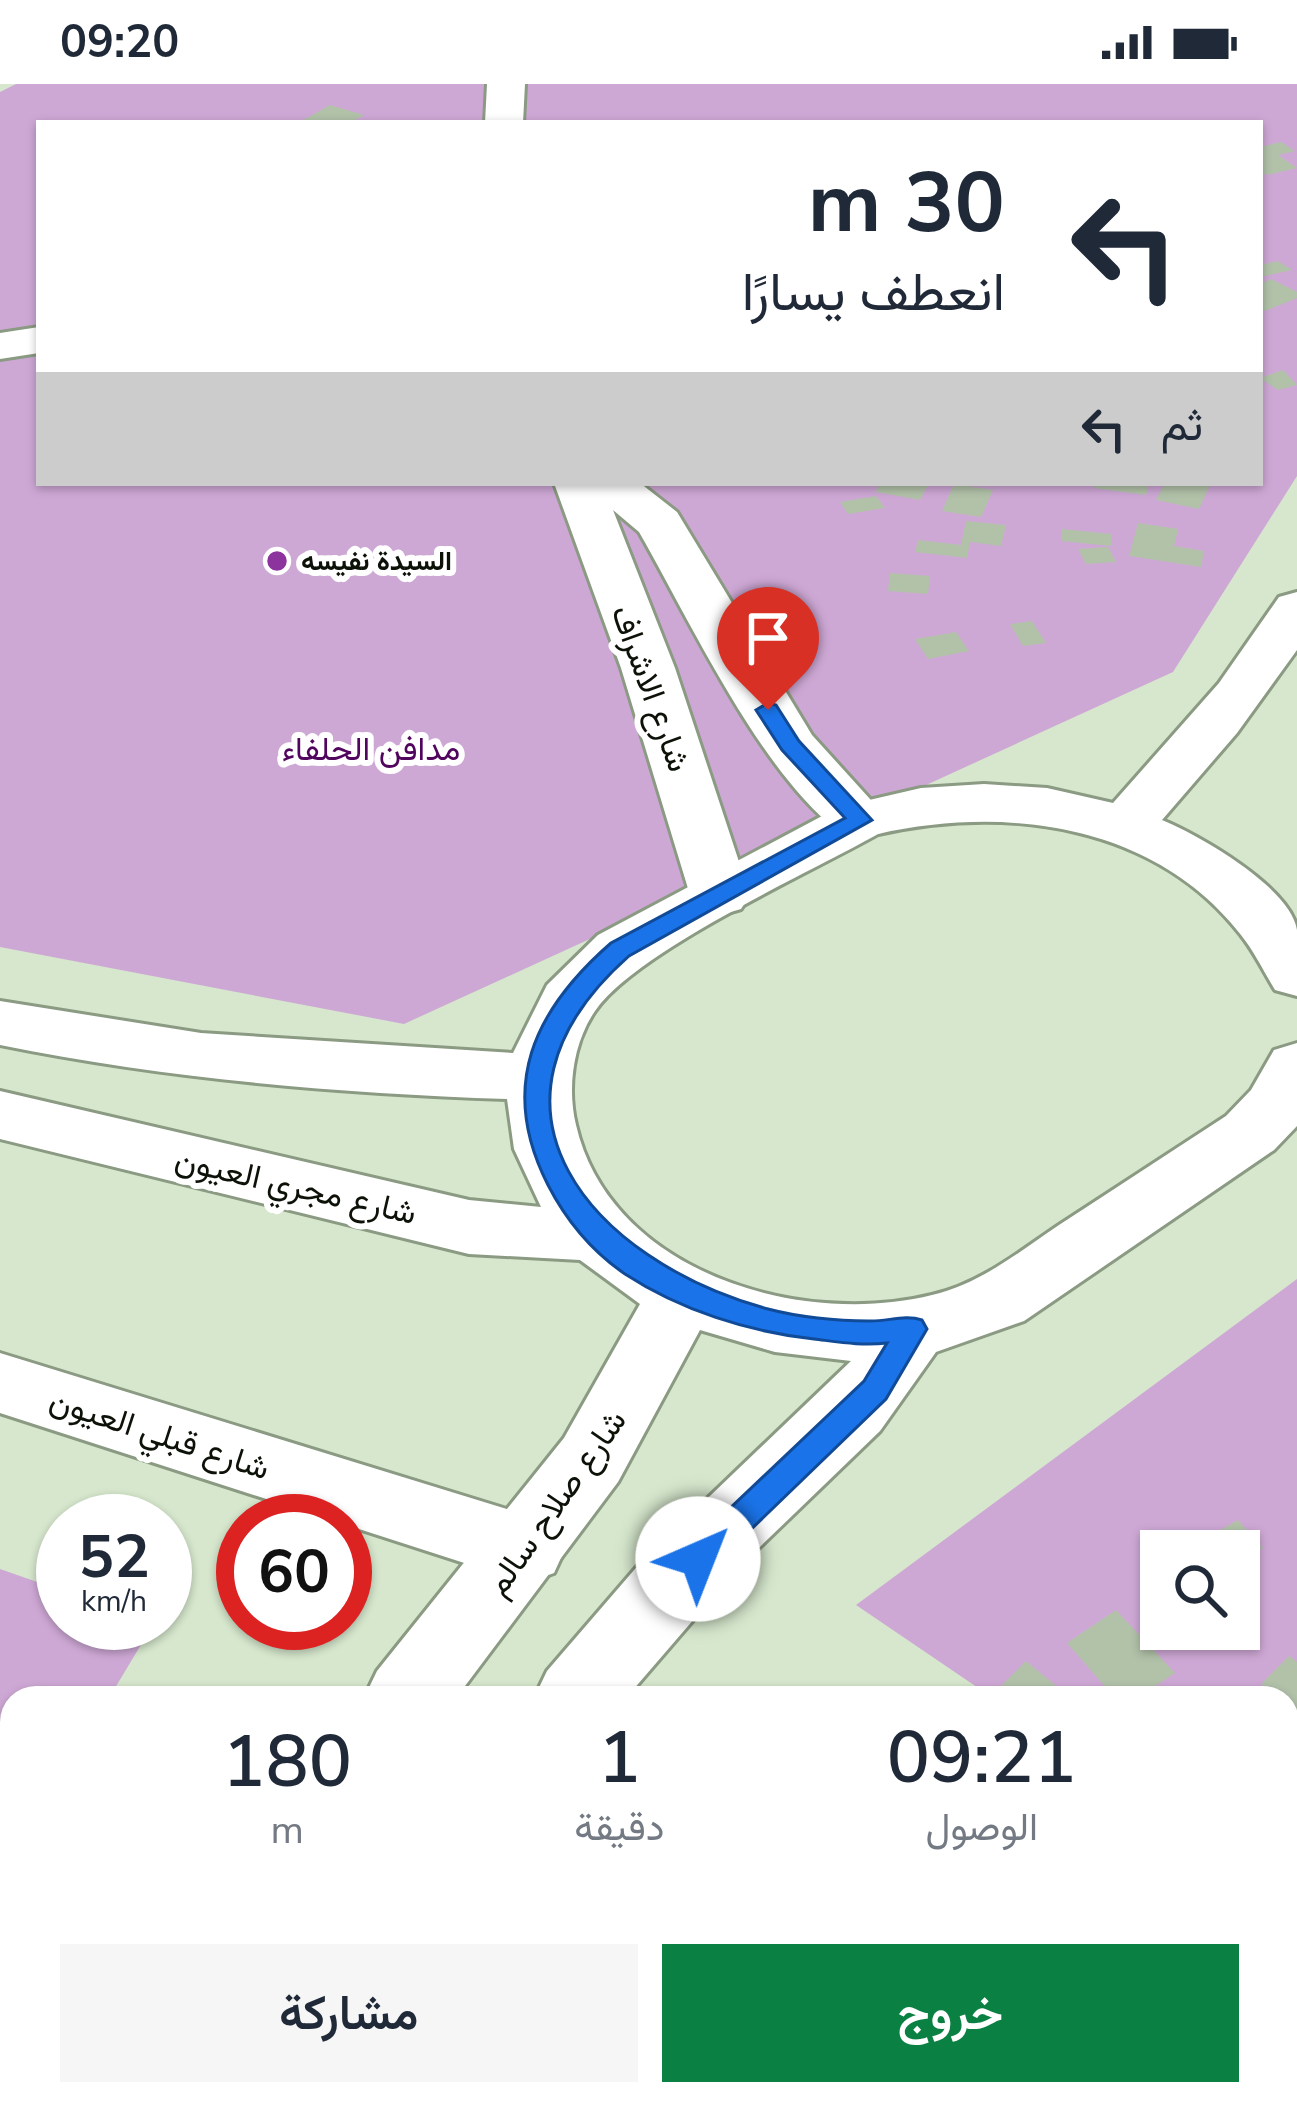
<!DOCTYPE html>
<html lang="ar">
<meta charset="utf-8">
<style>
:root{--surface:#fff;--page:#f6f6f7;--text:#1f2937;--muted:#747a83;--accent:#0b8043}
body{margin:0;font-family:"Nunito Sans",Vazirmatn,sans-serif;background:var(--page);color:var(--text);direction:rtl;height:100vh;display:flex;flex-direction:column;font-size:45px;white-space:nowrap}
*{box-sizing:border-box;margin:0}
p{font-size:39px;color:var(--muted)}
.icon{flex:none;width:66px;height:66px;fill:none;stroke:currentColor;stroke-width:2;stroke-linecap:round;stroke-linejoin:round}
.map{position:relative;flex:1;overflow:hidden;direction:ltr}
.sheet{position:absolute;left:0px;top:1602px;width:1299px;height:420px;display:flex;flex-direction:column;background:var(--surface);border-radius:36px 36px 0 0;box-shadow:0 3px 9px #0004;direction:rtl}
.sheet>*{flex:none}
.banner{position:absolute;left:36px;top:36px;width:1227px;height:366px;border-radius:0px;box-shadow:0 3px 9px #0004;direction:rtl;background:#fff;color:var(--text);overflow:hidden}
.tools{position:absolute;left:1140px;top:1446px;display:grid;gap:24px}
.tools a{display:grid;place-items:center;width:120px;height:120px;border-radius:0px;background:var(--surface);box-shadow:0 3px 9px #0004;font-size:60px}
.speed{position:absolute;left:36px;top:1410px;display:flex;gap:24px;font-size:60px;font-weight:700;text-align:center}
.speed>*{display:grid;place-content:center;width:156px;height:156px;border-radius:50%;background:var(--surface);box-shadow:0 3px 9px #0004;line-height:1}
.speed small{font-size:30px;font-weight:400}
.speed .limit{border:18px solid #d22;background:#fff;color:#111}
.pin{position:absolute;display:grid;place-items:center;width:102px;height:102px;color:#fff;margin:-123px -51px;border-radius:50% 50% 50% 0;rotate:-45deg;box-shadow:0 0 12px #0007}
.pin .icon{rotate:45deg}
.me{position:absolute;width:132px;margin:-66px;rotate:44deg;stroke-linejoin:round;filter:drop-shadow(0 0 9px #0008)}
.turn{display:flex;align-items:center;gap:42px;height:252px;padding:0 60px;font-size:54px}
.turn .icon{width:156px;height:156px;stroke-width:2.5}
.turn b{display:block;font-size:84px;line-height:102px}
.then{display:flex;align-items:center;height:114px;padding:0 60px;background:#0003;gap:24px;font-size:45px}
.eta{display:flex;justify-content:space-evenly;align-items:center;height:204px;text-align:center}
.eta b{font-size:72px;font-weight:600;line-height:84px}
.primary-button{display:flex;gap:24px;margin-top:auto;padding:24px 60px}
.primary-button a{flex:1;height:138px;border-radius:0px;background:var(--accent);color:#fff;font-size:48px;font-weight:600;line-height:138px;text-align:center}
.primary-button a+a{background:var(--page);color:var(--text)}
.status{display:flex;justify-content:space-between;align-items:center;height:84px;padding:0 60px;background:var(--surface);direction:ltr}
.status svg{height:33px;fill:currentColor}
.map>svg:first-child{display:block}
.green{fill:#cea8d5;fill-rule:evenodd}
.building{fill:#b2c2a9}
.lines{fill:none;stroke-linecap:round;stroke-linejoin:round}
.minor-casing{stroke:#8b9a82;stroke-width:6}
.major-casing{stroke:#8b9a82;stroke-width:6}
.minor{fill:#fff;fill-rule:evenodd}
.major{fill:#fff;fill-rule:evenodd}
.route{fill:#1a73e8;stroke:#114b97;stroke-width:3}
.poi-dot{fill:#8c339e;stroke:#fff;stroke-width:4.5}
.labels{text-anchor:middle;stroke-width:12;stroke-linejoin:round;paint-order:stroke}
.far-poi-label{font-size:27px;font-weight:bold;fill:#0d1209;stroke:#fff;text-anchor:start}
.street-label{font-size:33px;fill:#0d1209;stroke:#fff}
.park-label{font-size:33px;fill:#51065e;stroke:#fff}
</style>
<div class="status"><b>09:20</b><svg viewBox="0 0 49 12"><path d="M0 12V9h3v3zM5 12V6h3v6zM10 12V3h3v9zM15 12V0h3v12zM26 1h20v11H26zM47 4h2v5h-2z"/></svg></div>
<div class="map">
<svg width="1297" height="2022" viewBox="0 0 1297 2022">
<rect width="100%" height="100%" fill="#d6e7cd"/>
<!-- green -->
<path class="green" d="M16 0H1297V392L1173 588 404 940 0 863V8ZM39 39H1260V399H39Z
M1297 1195V1820L1287 1813V1614H993L856 1521ZM1161 1467H1239V1545H1161Z
M0 1485 63 1507V1539H154L109 1614H12V1779L0 1800Z"/>
<!-- building -->
<path class="building" d="M330 21 364 31 350 39H298Z
M1281 58 1295 67 1278 71 1297 84 1267 91 1260 87V63Z
M1278 177 1292 186 1260 193V181Z
M1271 195 1297 208V214L1265 227 1260 224V200Z
M1283 286 1297 301 1278 306 1260 294Z
M880 399H929L920 416 876 408Z
M1096 399H1149L1146 411 1094 404Z
M1165 399H1201L1210 401 1199 425 1156 416Z
M954 400 993 406 981 433 942 427Z
M876 412 885 424 848 430 840 418Z
M966 437 1006 441 1001 462 970 458 967 474 915 468 918 456 961 461Z
M1138 439 1178 445 1174 462 1204 467 1201 483 1129 472Z
M1062 445 1111 450V462L1061 457Z
M1108 463 1116 478 1086 480 1078 465Z
M890 489 930 492 928 510 888 507Z
M1032 537 1046 559 1023 562 1010 540Z
M956 548 969 567 928 575 915 555Z
M1238 1436 1263 1464 1239 1477V1467H1196L1192 1462Z
M1116 1526 1175 1589 1137 1614H1115L1067 1559Z
M1289 1572 1297 1578V1628L1287 1621V1614H1279L1261 1600Z
M1026 1577 1071 1614H989Z
M1297 1674V1726L1287 1720V1694Z
M1287 1796 1297 1800V1955L1287 1959Z
M1116 2010H1183L1143 2022Z"/>
<g class="lines">
<defs>
<path id="minor" d="M487 0H525L523 39H485Z
M39 243V269L0 275V249Z
M554 399H640L677 428 812 651 889 736 881 749C865 753 850 757 837 746 759 686 689 535 639 448L613 426 675 584 750 811 741 825 720 831 699 825 690 811 621 584Z
M0 1269 526 1431 554 1441 565 1465 554 1489 526 1499 0 1329Z"/>
<path id="major" d="M1297 508V566L1237 649 1162 736C1199 751 1291 804 1297 846 1297 867 1297 891 1297 912L1275 906C1264 888 1254 867 1241 851 1155 740 1007 721 878 750 809 789 636 867 595 927 573 959 567 1004 576 1041 610 1188 800 1244 932 1211 980 1200 1019 1168 1059 1141 1115 1105 1170 1068 1226 1032L1251 1006 1274 966 1297 959V1042L1274 1066 1024 1237 936 1268 880 1347 738 1484 626 1614H534L547 1587 641 1478 851 1277 775 1268 700 1246 618 1398 456 1614H364L377 1587 564 1354 640 1220 580 1176 469 1170 0 1055V1007L469 1116 541 1123 514 1065 507 1015C336 1009 168 995 0 961V917L201 949 513 969 547 901 598 851 839 723 921 704 984 700 1047 704 1113 719 1219 599 1279 513Z
M74 2010H171L166 2022H69Z
M267 2010H364L359 2022H262Z"/>
</defs>
<!-- minor casing -->
<use href="#minor" class="minor-casing"/>
<!-- major casing -->
<use href="#major" class="major-casing"/>
<!-- minor -->
<use href="#minor" class="minor"/>
<!-- major -->
<use href="#major" class="major"/>
</g>
<!-- route -->
<path class="route" d="M768 619 776 621 799 657 872 736 629 872C458 1023 592 1177 768 1225 798 1233 837 1237 868 1237 887 1238 904 1230 922 1236L927 1245 886 1315 710 1485 698 1489 687 1485 682 1475 687 1465 864 1297 887 1259C862 1262 839 1258 814 1255 749 1248 680 1226 625 1190 593 1168 566 1136 548 1101 498 1003 533 927 611 859L845 734 782 666 756 626Z"/>
<!-- markers -->
<circle class="poi-dot" cx="277" cy="477" r="12"/>
<g class="labels">
<!-- far-poi labels -->
<g class="far-poi-label">
<text x="301" y="486">السيدة نفيسه</text>
</g>
<!-- street labels -->
<g class="street-label">
<text transform="translate(652 604) rotate(70)" y="12">شارع الاشراف</text>
<text transform="translate(296 1101) rotate(13)" y="12">شارع مجري العيون</text>
<text transform="translate(160 1349) rotate(18)" y="12">شارع قبلي العيون</text>
<text transform="translate(555 1418) rotate(-55)" y="12">شارع صلاح سالم</text>
</g>
<!-- park labels -->
<g class="park-label">
<text x="371" y="676">مدافن الحلفاء</text>
</g>
</g>
</svg>
<div class="tools">
<a><svg class="icon" aria-label="search" viewBox="0 0 24 24"><circle cx="10" cy="10" r="6"/><path d="M15 15l6 6"/></svg></a>
</div>
<div class="speed"><div>52<small>km/h</small></div><div class="limit">60</div></div>
<div class="pin" style="left:768px;top:626px;background:#d93025"><svg class="icon" aria-label="arrive" viewBox="0 0 24 24"><path d="M6 21V4h12l-3 4 3 4H6"/></svg></div>
<svg class="me" style="left:698px;top:1475px" viewBox="-20 -20 40 40"><circle r="19" fill="#fff"/><path d="M0-13L10 11 0 6-10 11z" fill="#1a73e8"/></svg>
<div class="banner">
<div class="turn"><svg class="icon" aria-label="left" viewBox="0 0 24 24"><path d="M17 20v-9H6M10 6l-5 5 5 5"/></svg><div><b>30 m</b>انعطف يسارًا</div></div>
<div class="then">ثم<svg class="icon" aria-label="left" viewBox="0 0 24 24"><path d="M17 20v-9H6M10 6l-5 5 5 5"/></svg></div>
</div>
<section class="sheet">
<div class="eta">
<div><b>09:21</b><p>الوصول</p></div>
<div><b>1</b><p>دقيقة</p></div>
<div><b>180</b><p>m</p></div>
</div>
<div class="primary-button"><a>خروج</a><a>مشاركة</a></div>
</section>
</div>
